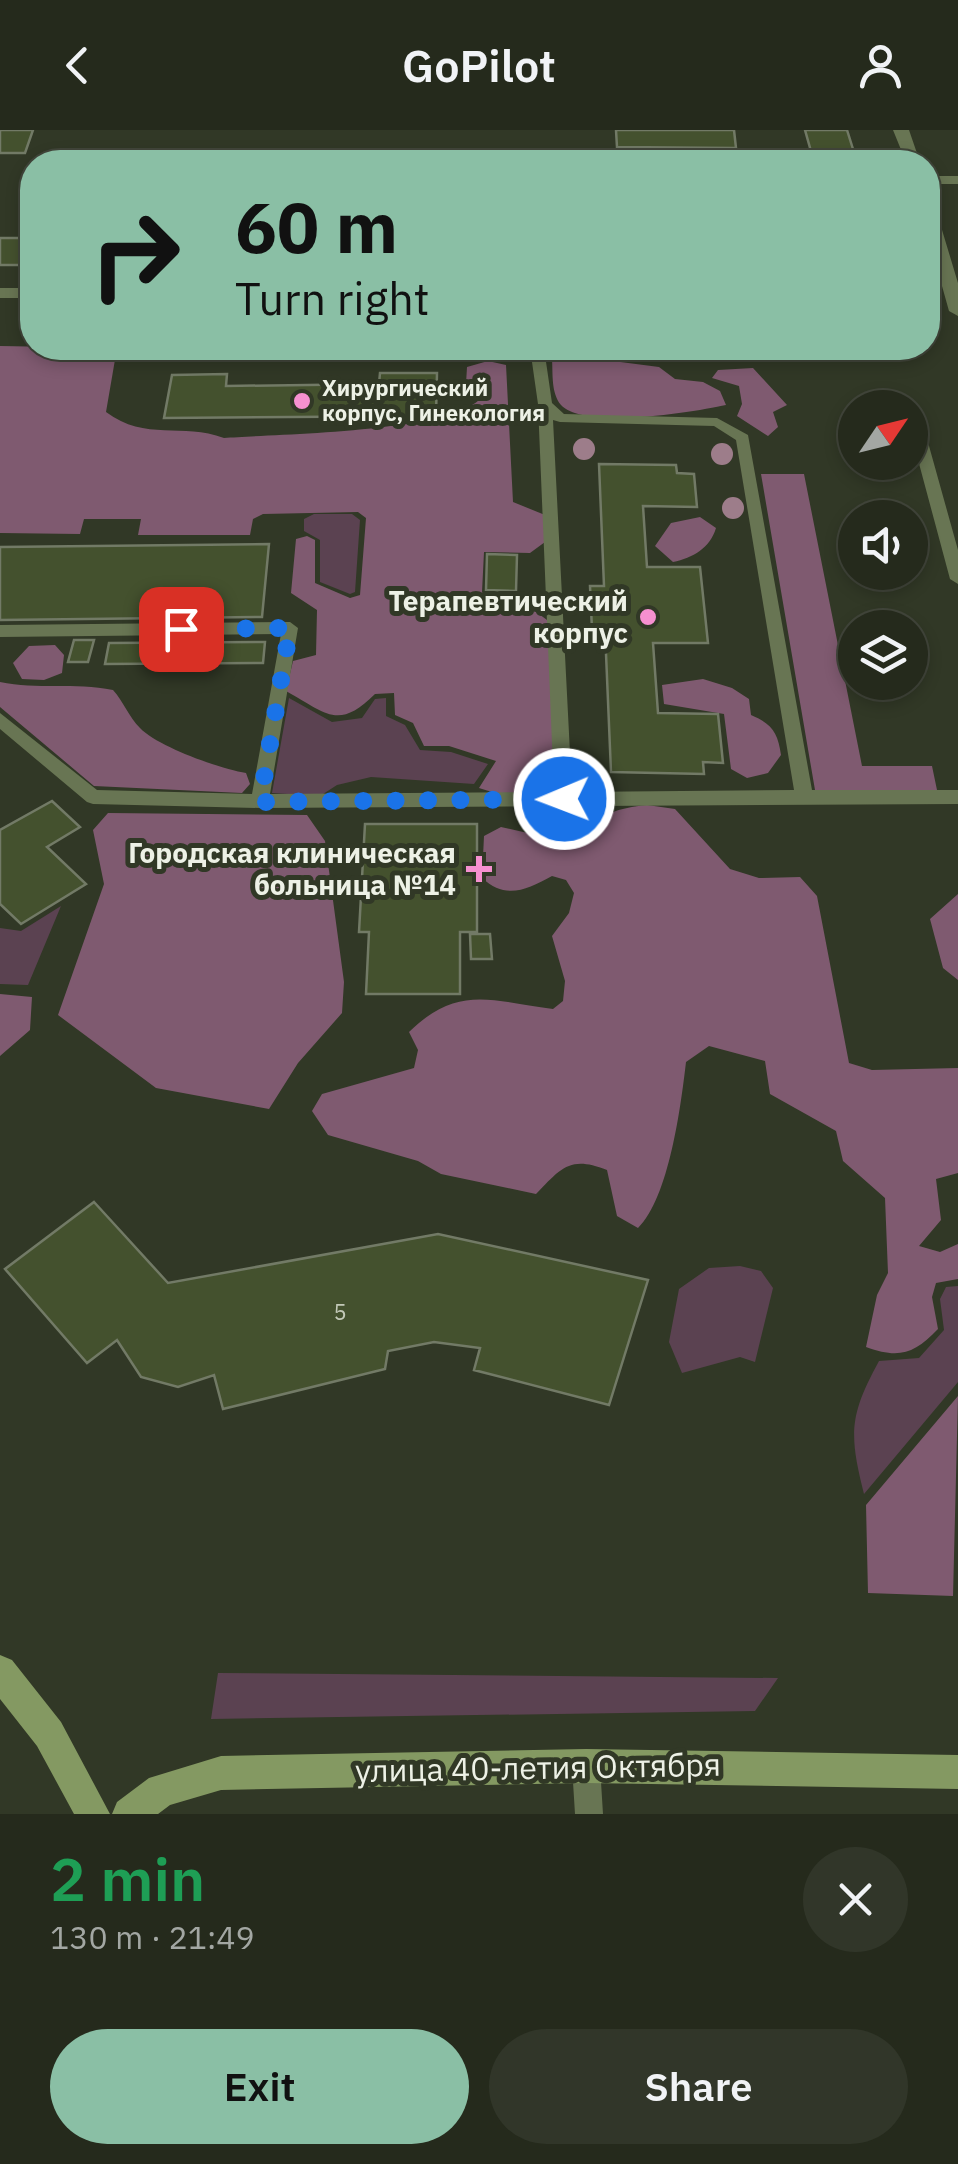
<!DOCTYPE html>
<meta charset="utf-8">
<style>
:root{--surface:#252a1c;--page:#313629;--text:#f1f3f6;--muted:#a3a7a3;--line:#42463b;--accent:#8abfa5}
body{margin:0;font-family:"IBM Plex Sans",sans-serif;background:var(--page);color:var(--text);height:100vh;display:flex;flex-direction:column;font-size:38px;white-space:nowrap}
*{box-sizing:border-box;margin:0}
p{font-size:32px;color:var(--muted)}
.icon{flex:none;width:55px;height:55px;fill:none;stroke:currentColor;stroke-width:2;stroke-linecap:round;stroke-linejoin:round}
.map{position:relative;height:1684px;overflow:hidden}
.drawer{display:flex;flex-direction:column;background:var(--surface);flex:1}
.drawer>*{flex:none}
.hud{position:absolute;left:20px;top:20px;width:920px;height:210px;border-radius:40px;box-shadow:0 5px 15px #0003,0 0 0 2px var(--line);background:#8abfa5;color:#111;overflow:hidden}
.needle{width:65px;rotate:55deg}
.buttons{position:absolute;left:838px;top:260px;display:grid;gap:20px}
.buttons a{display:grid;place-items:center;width:90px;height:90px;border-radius:50%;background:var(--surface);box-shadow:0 5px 15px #0003,0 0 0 2px var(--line);font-size:50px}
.pin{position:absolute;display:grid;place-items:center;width:85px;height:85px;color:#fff;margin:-42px;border-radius:20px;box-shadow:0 5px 15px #0006}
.me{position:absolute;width:110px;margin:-55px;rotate:269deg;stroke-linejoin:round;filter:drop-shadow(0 0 8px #0008)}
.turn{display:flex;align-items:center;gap:35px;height:210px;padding:0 50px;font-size:45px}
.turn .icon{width:130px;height:130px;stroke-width:2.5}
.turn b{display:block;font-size:70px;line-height:85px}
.round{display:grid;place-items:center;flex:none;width:105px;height:105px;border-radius:52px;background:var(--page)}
.summary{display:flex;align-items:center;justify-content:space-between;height:170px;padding:0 50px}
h1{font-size:60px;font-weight:600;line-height:75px;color:#1e9e55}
.primary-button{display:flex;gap:20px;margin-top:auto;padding:20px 50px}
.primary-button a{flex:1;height:115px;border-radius:60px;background:var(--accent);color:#111;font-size:40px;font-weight:600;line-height:115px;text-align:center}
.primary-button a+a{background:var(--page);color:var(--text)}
header{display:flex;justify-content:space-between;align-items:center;height:130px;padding:0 50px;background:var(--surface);font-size:45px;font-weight:600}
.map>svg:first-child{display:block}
.green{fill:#5b4251}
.forest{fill:#7f5a70}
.building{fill:#44512e;stroke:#727a66;stroke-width:2.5}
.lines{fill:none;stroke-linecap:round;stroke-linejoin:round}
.lane{fill:#687553;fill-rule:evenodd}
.street{fill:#687553;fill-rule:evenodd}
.secondary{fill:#849962;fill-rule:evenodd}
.tree{fill:#9d7d8a}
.route{stroke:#1a73e8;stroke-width:18;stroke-dasharray:0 32.4}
.poi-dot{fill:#f690d0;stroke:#313826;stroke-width:4}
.labels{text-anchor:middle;stroke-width:10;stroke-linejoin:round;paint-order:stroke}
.far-poi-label{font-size:22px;font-weight:bold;fill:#edf1e6;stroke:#313826;text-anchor:start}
.number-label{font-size:22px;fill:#c3c9b8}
.poi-label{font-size:28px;font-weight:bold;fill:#edf1e6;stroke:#313826;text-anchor:end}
.near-street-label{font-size:32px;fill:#edf1e6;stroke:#313826}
</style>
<header><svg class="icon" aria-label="back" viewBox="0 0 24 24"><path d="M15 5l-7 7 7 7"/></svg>GoPilot<svg class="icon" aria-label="person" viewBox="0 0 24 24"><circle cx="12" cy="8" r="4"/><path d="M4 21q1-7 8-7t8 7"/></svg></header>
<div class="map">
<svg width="958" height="1684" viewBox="0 0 958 1684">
<rect width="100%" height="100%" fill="#313826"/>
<!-- green -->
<path class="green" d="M314 384H352L360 390 355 462 350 464 320 452V410L304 401V389Z
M289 568 332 592 362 588 375 569 386 568V586L405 595 420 620 451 622 488 634 474 654 371 647 337 655 320 666 272 663Z
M61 776 28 855 0 854V798L21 801Z
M740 1136 761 1141 773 1158 755 1232 740 1227 682 1243 669 1212 679 1159 709 1138Z
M958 1156V1252L864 1364C849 1304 849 1286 879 1231L919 1228 944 1200 940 1169 946 1157Z
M218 1543 778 1548 755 1581 211 1589Z"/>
<!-- forest -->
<path class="forest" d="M0 216 117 218 106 282C146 312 182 292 224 308 273 304 462 303 484 264L466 254 467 237 488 231 506 235 513 372 545 385V412L530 423 484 422 482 462 511 463 551 493 556 642C537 670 509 668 479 658L496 631 449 616H424L413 593 395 585 394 563 375 564C338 601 326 583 286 561L293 531 316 525 317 480 291 463 296 409 307 406 315 410V453L350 468 360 465 366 388 358 382 263 384 253 389 250 405H138L141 389H84L80 404 0 403Z
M582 227 659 237 675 249 703 252 720 261 726 275C694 282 584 300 561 275 551 263 553 244 552 229Z
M753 238 787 275 773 282 778 297 768 306 737 286 742 274 739 256 712 248 718 240Z
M761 344H804L862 636H932L937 660H815Z
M700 387 716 398C710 418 693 428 673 432L655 416 671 393Z
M55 515 64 525 62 543 44 550 22 549 13 533 29 516Z
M703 549 732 558 749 569 751 585C772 594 778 603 781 625L768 643 747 648 731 639 724 584 664 574 662 555Z
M0 552C37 560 74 552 113 560 123 571 129 587 140 598 158 617 221 639 246 643L250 654 242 663 94 656 0 577Z
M647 675 675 679 730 739 759 748 800 747 817 766 849 933 872 940 958 938V1043L936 1049 941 1090 919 1116 940 1122 958 1114V1149L936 1153 932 1167 938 1199C914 1224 899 1229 866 1217L877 1165 888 1143 885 1068 843 1031 836 1001 770 964 765 931 709 916 686 932C681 976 669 1068 638 1098L617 1086 607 1040C570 1025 561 1038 536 1064L441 1044 418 1031 328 1005 312 981 322 964 414 938 418 920 409 902C458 854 491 871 553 879L563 871 565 851 552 806 569 783 574 763 566 750 552 746C526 760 506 770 482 748L484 706 501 697 558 710 582 706C601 683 618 678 647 675Z
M108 683 307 685 325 711 344 852 342 883 298 933 269 979 156 958 58 885 104 754 93 700Z
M958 764V850L943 838 930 789Z
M0 864 32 867 30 900 0 926Z
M958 1266 953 1466 868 1463 866 1375Z"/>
<!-- building -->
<path class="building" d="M0 0H33L25 23H0Z
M616 0H734L736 18 617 17Z
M805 0H847L857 32H814Z
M0 108H32V135H0Z
M380 243H437L436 286 164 288 172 245 227 244 226 256 379 254Z
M599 334 676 335 677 343 694 344 697 377 643 376 647 437H700L708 513H653L658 583 718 584 723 633 703 632 704 644 611 642 605 500H592L590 456H604Z
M269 414 262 487 0 490V417Z
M487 424 517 425 516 461 486 460Z
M74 510H94L88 532H68Z
M265 512 263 533 105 534 109 513Z
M52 671 80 697 47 717 86 754 21 794 0 774V700Z
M365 694H477V802H460V864H366L369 802H359Z
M470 804H490L492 829H471Z
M94 1072 168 1153 438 1104 648 1150 609 1275 474 1240 480 1218 434 1212 388 1221 385 1239 223 1279 214 1245 178 1257 141 1247 117 1210 87 1233 5 1139Z"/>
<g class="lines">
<!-- lane -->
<path class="lane" d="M928 46H958V54H928Z
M530 218H544L552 273 564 284 717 288 748 305 812 660H958V674L260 678 93 674 87 672 0 599V583L97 660 252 664 281 504 0 507V495L290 492 298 498 270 664 554 662 538 274ZM553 290 560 292 714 296 736 310 794 660 572 662Z
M912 276 919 280 958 420V454L950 449 910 300V278H906Z
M586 1622 596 1626 600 1636 603 1684H575L572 1636 576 1626Z"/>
<!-- street -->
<path class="street" d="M893 0H909L920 32H906Z
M928 75 936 80 958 153V186L949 181 928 106Z
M0 158H32V168H0Z"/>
<!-- secondary -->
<path class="secondary" d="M0 1525 12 1530 61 1592 110 1684H74L37 1616 0 1569Z
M586 1619 958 1625V1659L586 1653 221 1660 170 1675 158 1684H112L117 1672 149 1648 221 1626Z"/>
</g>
<!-- trees -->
<g class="tree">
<circle cx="584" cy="319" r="11"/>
<circle cx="722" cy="324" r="11"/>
<circle cx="733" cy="378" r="11"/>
</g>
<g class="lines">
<!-- route -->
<path class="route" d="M181 499 290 498 260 672 564 669"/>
</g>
<!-- markers -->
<g class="poi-dot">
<circle cx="302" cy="271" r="10"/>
<circle cx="648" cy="487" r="10"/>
<path d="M474 724h10v10h10v10h-10v10h-10v-10h-10v-10h10z"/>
</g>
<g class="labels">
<!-- far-poi labels -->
<g class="far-poi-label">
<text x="322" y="266">Хирургический<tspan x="322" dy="25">корпус, Гинекология</tspan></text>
</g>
<!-- number labels -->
<g class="number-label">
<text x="340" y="1190">5</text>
</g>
<!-- poi labels -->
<g class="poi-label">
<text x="628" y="481">Терапевтический<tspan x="628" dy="32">корпус</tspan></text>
<text x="456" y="733">Городская клиническая<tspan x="456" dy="32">больница №14</tspan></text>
</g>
<!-- near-street labels -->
<g class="near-street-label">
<text transform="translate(538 1638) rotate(-1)" y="11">улица 40-летия Октября</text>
</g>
</g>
</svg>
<div class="buttons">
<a><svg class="needle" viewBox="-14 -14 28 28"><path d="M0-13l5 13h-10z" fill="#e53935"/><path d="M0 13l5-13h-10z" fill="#a3a7a3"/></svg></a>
<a><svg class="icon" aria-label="sound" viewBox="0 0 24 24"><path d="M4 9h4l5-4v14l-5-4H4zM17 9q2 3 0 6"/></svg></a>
<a><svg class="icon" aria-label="layers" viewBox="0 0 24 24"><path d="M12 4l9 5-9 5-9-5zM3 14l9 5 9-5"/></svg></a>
</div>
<div class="pin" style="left:181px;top:499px;background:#d93025"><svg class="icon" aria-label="arrive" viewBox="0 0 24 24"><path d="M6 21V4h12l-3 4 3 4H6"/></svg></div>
<svg class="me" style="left:564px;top:669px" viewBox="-20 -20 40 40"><circle r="17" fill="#1a73e8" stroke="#fff" stroke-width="3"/><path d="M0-11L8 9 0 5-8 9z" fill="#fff"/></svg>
<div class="hud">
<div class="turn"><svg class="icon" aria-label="right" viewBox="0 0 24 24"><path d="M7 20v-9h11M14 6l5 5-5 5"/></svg><div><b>60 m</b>Turn right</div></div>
</div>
</div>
<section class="drawer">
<div class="summary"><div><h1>2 min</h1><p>130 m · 21:49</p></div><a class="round"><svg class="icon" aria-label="close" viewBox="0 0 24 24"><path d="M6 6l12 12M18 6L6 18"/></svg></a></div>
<div class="primary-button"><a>Exit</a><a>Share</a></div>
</section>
